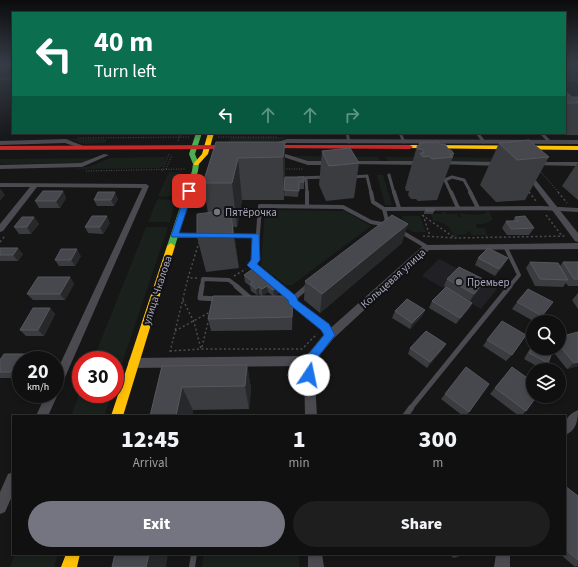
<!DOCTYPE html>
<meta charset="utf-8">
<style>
:root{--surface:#101011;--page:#1e1e1f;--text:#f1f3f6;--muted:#9c9d9f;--line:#303031;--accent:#747580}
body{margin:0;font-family:"Source Sans 3",sans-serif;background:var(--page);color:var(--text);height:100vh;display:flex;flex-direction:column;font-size:15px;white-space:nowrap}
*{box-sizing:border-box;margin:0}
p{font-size:13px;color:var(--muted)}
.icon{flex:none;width:22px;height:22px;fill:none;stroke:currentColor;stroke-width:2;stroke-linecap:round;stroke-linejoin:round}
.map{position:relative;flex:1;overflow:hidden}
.details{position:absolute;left:12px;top:415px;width:554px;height:140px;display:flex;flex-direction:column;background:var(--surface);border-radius:0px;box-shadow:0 2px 6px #0003,0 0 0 1px var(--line)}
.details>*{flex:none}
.hud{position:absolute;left:12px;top:12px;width:554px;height:122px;border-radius:0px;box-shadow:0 2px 6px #0003,0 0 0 1px var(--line);background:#0b6e4f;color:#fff;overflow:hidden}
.controls{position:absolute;left:526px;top:315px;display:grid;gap:8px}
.controls a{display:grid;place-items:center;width:40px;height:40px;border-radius:50%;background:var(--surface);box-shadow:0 2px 6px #0003,0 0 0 1px var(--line);font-size:20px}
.speed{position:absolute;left:12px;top:351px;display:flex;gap:8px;font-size:20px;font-weight:700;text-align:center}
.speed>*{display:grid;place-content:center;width:52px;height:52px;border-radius:50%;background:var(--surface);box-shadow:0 2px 6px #0003,0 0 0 1px var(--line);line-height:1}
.speed small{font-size:10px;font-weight:400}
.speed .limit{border:6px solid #d22;background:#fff;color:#111}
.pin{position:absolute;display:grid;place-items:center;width:34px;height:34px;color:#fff;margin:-17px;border-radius:8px;box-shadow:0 2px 6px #0006}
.me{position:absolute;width:44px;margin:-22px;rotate:11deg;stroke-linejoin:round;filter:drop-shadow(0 0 3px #0008)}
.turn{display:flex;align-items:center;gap:14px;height:84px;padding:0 16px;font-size:18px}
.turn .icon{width:52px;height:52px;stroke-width:2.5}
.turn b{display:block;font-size:28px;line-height:34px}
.lanes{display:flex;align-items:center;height:38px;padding:0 16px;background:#0003;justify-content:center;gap:20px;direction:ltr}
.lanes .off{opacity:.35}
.eta{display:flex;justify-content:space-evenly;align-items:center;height:68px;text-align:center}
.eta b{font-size:24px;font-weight:800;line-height:28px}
.action{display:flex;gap:8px;margin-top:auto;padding:8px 16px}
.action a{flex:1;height:46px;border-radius:24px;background:var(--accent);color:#fff;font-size:16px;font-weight:800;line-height:46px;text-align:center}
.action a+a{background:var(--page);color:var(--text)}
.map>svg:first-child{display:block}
.built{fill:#212024}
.green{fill:#1a211d}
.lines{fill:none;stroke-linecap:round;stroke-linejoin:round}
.stream{stroke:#282f3a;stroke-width:1.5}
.path-far1{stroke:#4c4c51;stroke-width:1;stroke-dasharray:1 1.5;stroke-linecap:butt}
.path{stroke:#4c4c51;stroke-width:1.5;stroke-dasharray:2 2.5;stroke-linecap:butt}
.lane-far3{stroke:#4a4a50;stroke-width:3}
.lane-far2{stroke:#4a4a50;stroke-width:4}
.lane-far1{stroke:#4a4a50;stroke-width:5}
.lane{stroke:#4a4a50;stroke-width:6}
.street{fill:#4a4a50;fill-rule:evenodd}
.fast{fill:#4caf50;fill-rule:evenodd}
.slow{fill:#ffc107;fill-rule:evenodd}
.jam{fill:#c62828;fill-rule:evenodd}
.wall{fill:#3b3c40;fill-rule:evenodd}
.shaded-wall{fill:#27282a}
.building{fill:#47484d;stroke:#56575e}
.route{fill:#1a73e8;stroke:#114b97}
.poi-dot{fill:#747580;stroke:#111013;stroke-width:1.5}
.labels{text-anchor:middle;stroke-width:4;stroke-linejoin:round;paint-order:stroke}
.poi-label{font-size:11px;fill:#a6a8b9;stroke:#111013;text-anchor:start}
.street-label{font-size:11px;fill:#a6a8b9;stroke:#111013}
</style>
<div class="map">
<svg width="578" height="567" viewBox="0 0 578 567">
<rect width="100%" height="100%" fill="#161617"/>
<!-- built -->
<path class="built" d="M439 259 497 289 481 309 422 276Z"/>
<!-- green -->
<path class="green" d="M565 64H578V109L565 108Z
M231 137H286C279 145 239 142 228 142Z
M58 139H105L107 140 105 143 84 144 73 140Z
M292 156 379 157 380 161H308Z
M166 157 163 166 158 168 74 169 91 166 110 158Z
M386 157 528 158 532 162H388Z
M92 158 84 163 0 164V159Z
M169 172 181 173 172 196 160 197 158 196Z
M377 175H383L392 205H385Z
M159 199 175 200 170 222H148L157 200Z
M265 210 345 211 371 226 292 285H286L261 266Z
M486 211H489L493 220 483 224H476L477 228H484L488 237H486L485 235H472L470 231 467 232V234L457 235 458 238H455C451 228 445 221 433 221L431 214H443L442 212H446V214H457L459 218 461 217 459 213 475 215 487 213Z
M402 216H420L426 232H413L404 227Z
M146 227H168L115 384V360H93Z
M81 390V394H112L104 416H71Z
M15 554H58L54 567H10Z
M204 554H299V567H202Z"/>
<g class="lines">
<!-- stream -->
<path class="stream" d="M0 79 13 78"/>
<!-- path-far1 -->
<path class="path-far1" d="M565 74 578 82
M565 81H574
M218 137H278
M78 138 190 137
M178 141 181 133
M166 169 172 155
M284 169H304
M86 171 186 169
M162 171 169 154
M541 172 559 193
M528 191 530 193"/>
<!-- path -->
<path class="path" d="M529 192 536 201
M558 192 567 203
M422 215 455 238
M423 215 430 236
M546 215 562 236
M423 236 455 238 567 236
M0 242 5 236
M234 276 246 269
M197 278H188L199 242
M183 300 194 322 201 349
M175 331 210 312
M202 347 209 318
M170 351 201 349H302L317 334
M170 352 188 278"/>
<!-- lane-far3 -->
<path class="lane-far3" d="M347 133 349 142
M400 133 404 142
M541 133 550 142
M478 134 484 142
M389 175 394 193
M352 177 367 176 371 193
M298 178 325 177
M306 178 307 193
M451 193 445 180 452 177 464 180 471 193"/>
<!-- lane-far2 -->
<path class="lane-far2" d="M307 192V206
M371 192 373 202 384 209
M394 192 399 208
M451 192 458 208
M470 192 478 208
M400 231 427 247
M175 236H203
M230 236H257
M505 246 519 275 509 287
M202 287 203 279 229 280 238 287
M279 287 252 265 256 261 260 206 343 207 371 222 388 225 384 209 541 208 578 210
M307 287 309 286"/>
<!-- lane-far1 -->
<path class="lane-far1" d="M202 286 200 298 219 299
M236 286 251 299
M278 286 293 299
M308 286 293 299 292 302 325 327 330 335
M410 409 510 286"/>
<!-- lane -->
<path class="lane" d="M405 416 411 408
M192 567 194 554"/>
<!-- street -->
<path class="street" d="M66 139 86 147 83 149 65 143 0 145V141Z
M287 139 578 140V144L287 143 274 146 271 144Z
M279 152 308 161H332L335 163 332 165H308L277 155 276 154Z
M104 154 109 155 82 167 0 169V165L81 163Z
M347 161H424L427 163 424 165 345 164 344 163Z
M439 161 500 162 503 164 500 166 437 164 436 163Z
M533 162H578V166L531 165 530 164Z
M528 172 530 173 578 233V242L575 241 526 175 525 174Z
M0 183 146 184 149 186 59 391 57 392 58 394 48 416H36L46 394H55V375L142 188 37 187 3 231 0 232V224L30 187H0Z
M578 243V249L429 250 334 338 314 362 317 416H305L304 366 133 368 129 366 128 363 129 360 133 358 306 356 326 332 424 245Z
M578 410C578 421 576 431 565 435 565 422 565 416 578 410Z
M13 472V494L5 512 0 514V492L8 474Z
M308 554H322L324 567H308Z
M496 554H510V567H494Z"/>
<!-- fast -->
<path class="fast" d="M196 133H202L195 154 199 164 198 171 175 246 171 249 167 246 192 171 193 164 189 154Z"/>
<!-- slow -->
<path class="slow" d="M208 133H214L208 154 198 165H194V163L202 154Z
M410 145 578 146V150L408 148 407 147Z
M171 243 175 246 123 416H111L167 246Z
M66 554H80L77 567H61Z"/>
<!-- jam -->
<path class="jam" d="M268 145H410L413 147 410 149 266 148 265 147Z
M0 146 232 145 235 147 232 149 0 150Z"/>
</g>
<!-- wall -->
<path class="wall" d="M565 91 572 97H578V135H546L545 133H565Z
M251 133H333V134Z
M404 133H511L510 134H404Z
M216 142H285V177L304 182V189H299L298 197 284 196V200H242L237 227H233L239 268 206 272 197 237 208 213 203 183Z
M419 143 440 144 454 154 437 200 418 201 416 199H411L408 195 409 191H406L405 188 417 146 418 145Z
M499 143 549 157 525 200 496 202 480 185Z
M322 151 359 163 354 198 326 201 319 185Z
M578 162V200L562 186Z
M63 191 66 198 60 208H39L35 201Z
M118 199 114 206H97L94 200Z
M425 209 434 211 433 214H424V212Z
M34 217 39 224 31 234H19L14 227Z
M515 217 534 228 529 235H507L502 228 506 221H513Z
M110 223 103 234 88 233 85 227Z
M402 243 320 313 304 300 305 281Z
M0 248 23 254 18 261H0Z
M81 256 75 266H59L55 260Z
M478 258 504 265 495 276 475 265Z
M530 262 560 266 563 262H578V286H568L566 283 563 287 535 286 526 268Z
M244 275 279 286V293L275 296H293L292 330 211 331 208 319 262 296 259 294 257 295 251 291 250 286 245 282ZM268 292 273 296H262Z
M70 277 74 284 65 300H33L27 294Z
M447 279 485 280 481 287 470 301 444 286Z
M578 293V309L572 300Z
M432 301 472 303 469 309 456 324 429 308Z
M517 302 542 316 537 322H535L512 309Z
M50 308 55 314 44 336H26L20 330Z
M425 310 422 316 410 329 392 318 395 311Z
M559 337 578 366 567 369 550 348H559Z
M487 340 512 355 506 361 483 346Z
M446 344 442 350 427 368 408 354 410 348Z
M533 345V348L548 363 542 369 524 359 529 350Z
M35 354 41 360H21V375H19L17 378H0V360Z
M247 365 251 389 249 409 193 410 192 416H150L162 366Z
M512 367 526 411 521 416H519L490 394Z
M445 394 469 412 466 416H463L441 399Z
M565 486 578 496V566L575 567 560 554H565Z
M447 554H460V556L454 558Z"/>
<!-- shaded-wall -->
<path class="shaded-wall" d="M285 142V183L284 200 283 157Z
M238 158 242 200 237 227 232 183Z
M1 189 5 195 0 201V190Z
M63 191 66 198 60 208 56 201Z
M115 192 118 199 114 206 111 200Z
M231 210 236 246 239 268 233 233Z
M107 216 110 223 103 234 100 227Z
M34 217 39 224 31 234 27 227Z
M408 224 402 243 320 313 322 294Z
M18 248 23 254 18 261 13 255Z
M77 249 81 256 75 266 71 260Z
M508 258 504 265 495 276 499 269Z
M70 277 74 284 65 300 60 294Z
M485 280 481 287 470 301 474 294Z
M267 286 268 292 262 296V289Z
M279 286V293L274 297 273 290Z
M259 287V294L257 295 256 289Z
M472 303 469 309 456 324 460 318Z
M50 308 55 314 44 336 38 330Z
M425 310 422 316 410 329 412 323Z
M446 344 442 350 427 368 430 362Z
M35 354 41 360H32Z
M578 362V366L567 369 574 363Z
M247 365 251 389 249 409 245 386Z
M12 369 19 375 17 378 11 372Z
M182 387 193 410 192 416H176Z
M149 554H168L166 567H146Z"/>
<!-- building -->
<path class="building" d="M565 91 572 97H578V103H565Z
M529 140 549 157 517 160 499 143Z
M216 142H285L283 157 238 158 232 183H203Z
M439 142 440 144H445L449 150H451L454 154H450L453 157 432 159 429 156 423 157 420 153H424L422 149H418L417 146 421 145 419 143Z
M350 148 359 163 329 166 322 151Z
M285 177H304V182H299V191L284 190Z
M43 191H63L56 201H35Z
M98 192H115L111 200H94Z
M425 209H434V211H426Z
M231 210 233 233 197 237V214Z
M392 215 408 224 322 294 305 281Z
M92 216H107L100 227H85Z
M525 216 534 228 511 229 506 221H518L515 217Z
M22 217H34L27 227H14Z
M0 248H18L13 255H0Z
M488 248 508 258 499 269 478 258Z
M61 249H77L71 260H55Z
M530 262 558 263 568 280 540 279Z
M563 262H578V279H574Z
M459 267 485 280 474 294 447 279Z
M254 268 279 286 273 290 267 286 262 289 259 287 256 289 250 284 253 282 244 275Z
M38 277H70L60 294H27Z
M446 287 472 303 460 318 432 301Z
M528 289 553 302 542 316 517 302Z
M213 296H293L292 317 208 319Z
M407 299 425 310 412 323 395 311Z
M33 308H50L38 330H20Z
M502 321 526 335 512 355 487 340Z
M426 331 446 344 430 362 410 348Z
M578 332V362L574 363 559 345V337Z
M533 346V348H543L552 353 548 363 529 353Z
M4 354H35L32 360H21V370L12 369 11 372H0V360Z
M247 365 245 386 182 387 176 416H150L162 366Z
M466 367 489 384 469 412 445 394Z
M512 367 533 382V396H537L526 411 495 388Z
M565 486 578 496V560L565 549Z
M115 554H149L146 567H112Z"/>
<!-- sky -->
<linearGradient id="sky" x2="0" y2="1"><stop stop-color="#0c0c0d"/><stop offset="0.45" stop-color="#363c47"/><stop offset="1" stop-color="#363c47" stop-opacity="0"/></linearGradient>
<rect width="578" height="143" fill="url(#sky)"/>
<!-- route -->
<path class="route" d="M187 189 193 191 179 233 259 234 260 260 257 264 296 296 298 301 329 324 335 335 314 362 313 378 309 380 305 378 303 361 324 335 321 330 289 304 288 300 249 267 247 265 251 260 252 238 172 237 171 236Z"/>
<!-- markers -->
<g class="poi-dot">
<circle cx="217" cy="212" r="4"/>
<circle cx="459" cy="282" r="4"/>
</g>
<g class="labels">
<!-- poi labels -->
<g class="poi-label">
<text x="225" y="216">Пятёрочка</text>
<text x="467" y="286">Премьер</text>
</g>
<!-- street labels -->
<g class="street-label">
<text transform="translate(393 278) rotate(-42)" y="4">Кольцевая улица</text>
<text transform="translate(157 290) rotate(-72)" y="4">улица Чкалова</text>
</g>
</g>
</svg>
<div class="controls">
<a><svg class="icon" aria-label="search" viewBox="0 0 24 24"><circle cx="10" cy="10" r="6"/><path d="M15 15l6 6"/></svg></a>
<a><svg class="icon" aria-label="layers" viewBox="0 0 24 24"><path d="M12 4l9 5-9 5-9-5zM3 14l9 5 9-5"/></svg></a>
</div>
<div class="speed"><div>20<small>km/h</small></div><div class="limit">30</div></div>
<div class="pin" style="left:189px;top:191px;background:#d93025"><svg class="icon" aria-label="arrive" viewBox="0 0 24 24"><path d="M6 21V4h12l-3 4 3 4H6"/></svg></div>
<svg class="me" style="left:309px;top:375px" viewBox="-20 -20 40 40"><circle r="19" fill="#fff"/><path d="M0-13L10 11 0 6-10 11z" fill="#1a73e8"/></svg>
<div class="hud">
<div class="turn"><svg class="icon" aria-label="left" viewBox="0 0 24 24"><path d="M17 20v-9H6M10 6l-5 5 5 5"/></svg><div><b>40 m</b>Turn left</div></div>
<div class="lanes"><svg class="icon" aria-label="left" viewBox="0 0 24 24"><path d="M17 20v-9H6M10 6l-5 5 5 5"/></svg><svg class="icon off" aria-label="ahead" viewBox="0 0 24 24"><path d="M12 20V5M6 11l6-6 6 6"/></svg><svg class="icon off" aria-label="ahead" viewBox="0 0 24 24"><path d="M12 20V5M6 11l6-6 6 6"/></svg><svg class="icon off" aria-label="right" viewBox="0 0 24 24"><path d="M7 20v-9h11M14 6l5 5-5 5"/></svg></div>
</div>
<section class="details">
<div class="eta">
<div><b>12:45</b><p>Arrival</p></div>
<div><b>1</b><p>min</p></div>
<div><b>300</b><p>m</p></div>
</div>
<div class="action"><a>Exit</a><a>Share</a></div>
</section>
</div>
